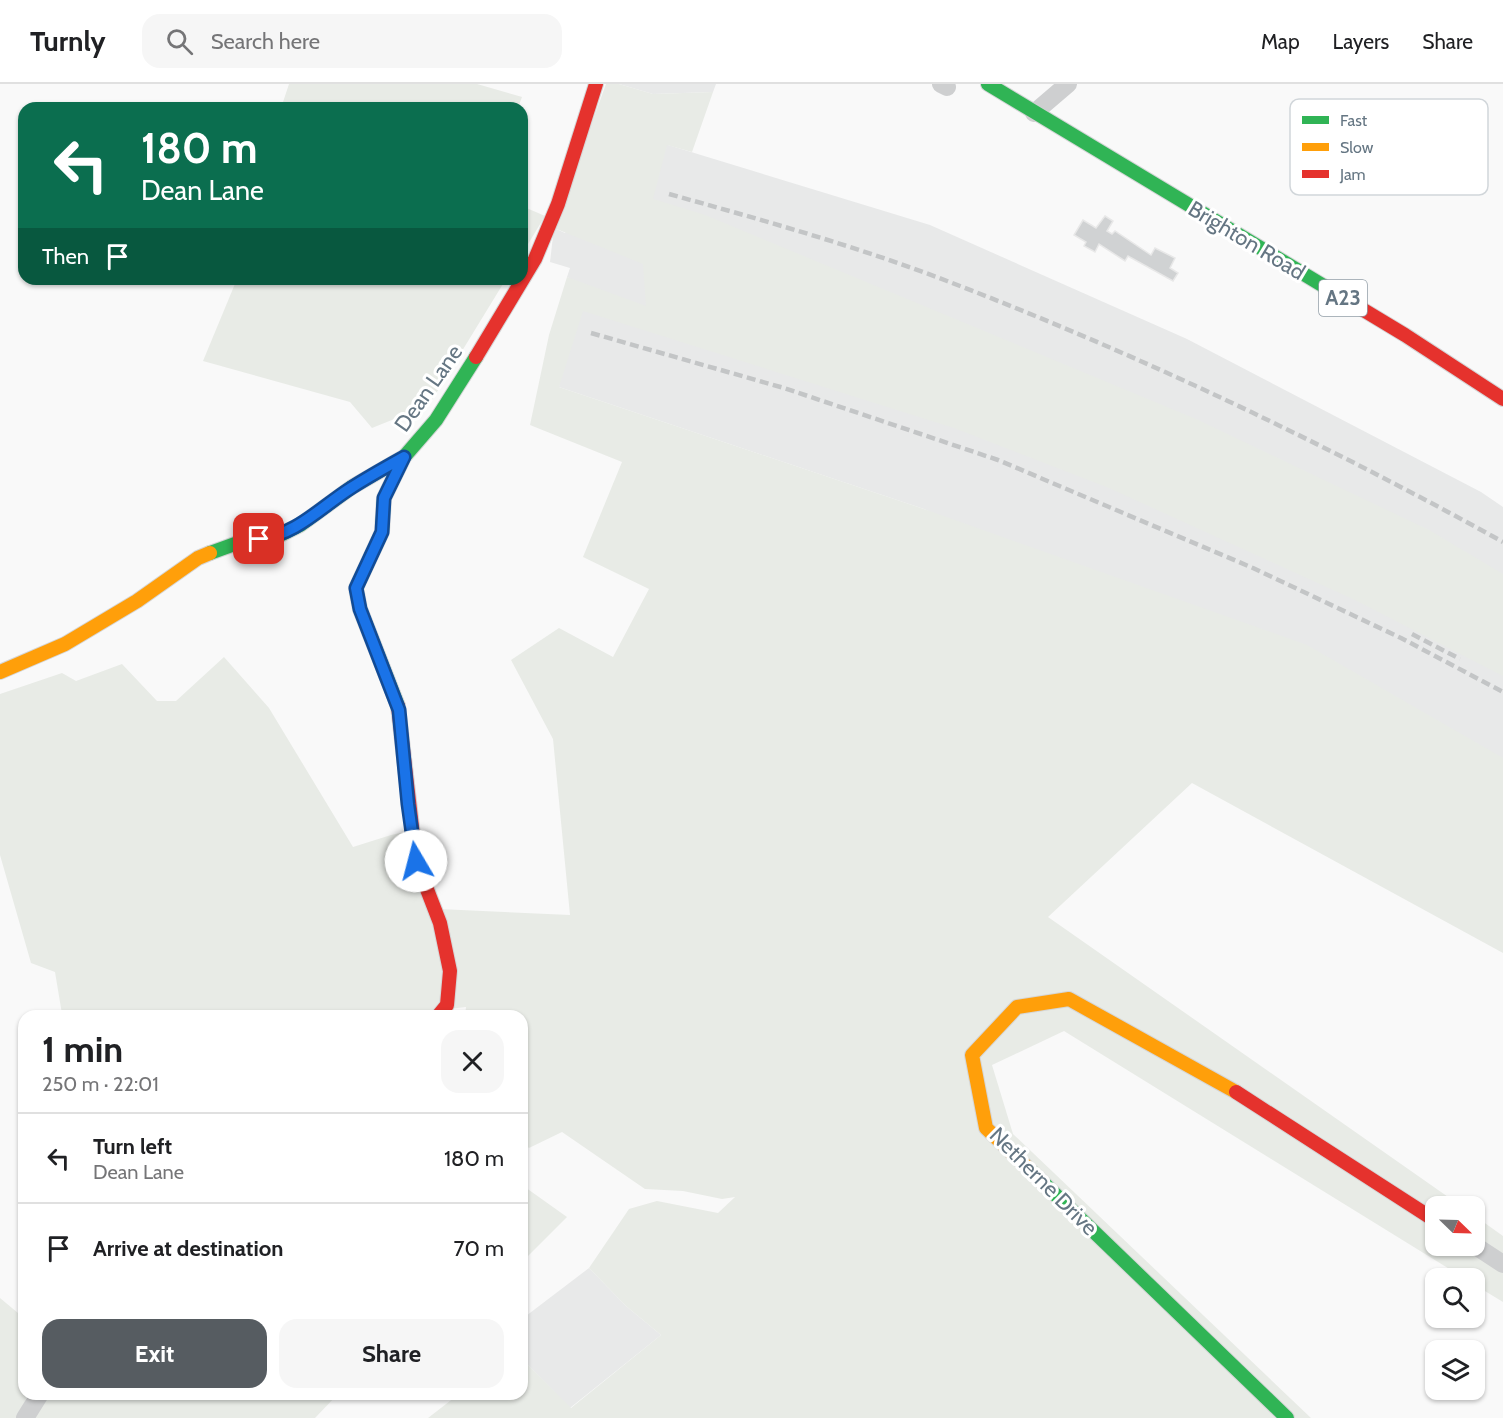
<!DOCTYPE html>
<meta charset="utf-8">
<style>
:root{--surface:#fff;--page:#f6f6f6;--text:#202124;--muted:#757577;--line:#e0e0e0;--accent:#565c61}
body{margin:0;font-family:Cabin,sans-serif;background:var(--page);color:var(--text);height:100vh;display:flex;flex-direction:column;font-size:22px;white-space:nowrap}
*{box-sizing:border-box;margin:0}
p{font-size:20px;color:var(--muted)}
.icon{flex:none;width:33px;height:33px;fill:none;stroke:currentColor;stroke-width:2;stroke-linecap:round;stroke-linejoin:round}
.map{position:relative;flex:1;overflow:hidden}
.side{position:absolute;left:18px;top:926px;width:510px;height:390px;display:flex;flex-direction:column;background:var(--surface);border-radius:18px;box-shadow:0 2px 4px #0004}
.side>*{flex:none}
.hud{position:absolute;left:18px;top:18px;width:510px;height:183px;border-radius:18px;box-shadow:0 2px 4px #0004;background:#0b6e4f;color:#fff;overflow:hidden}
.needle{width:39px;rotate:113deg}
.controls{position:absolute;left:1425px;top:1112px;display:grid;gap:12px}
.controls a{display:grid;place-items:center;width:60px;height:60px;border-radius:12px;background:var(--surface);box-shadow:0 2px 4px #0004;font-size:30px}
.pin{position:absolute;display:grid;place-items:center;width:51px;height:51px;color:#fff;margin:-26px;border-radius:12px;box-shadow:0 3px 9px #0006}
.me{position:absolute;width:66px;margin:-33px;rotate:352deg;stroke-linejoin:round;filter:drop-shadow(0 0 4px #0008)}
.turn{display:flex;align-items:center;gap:21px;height:126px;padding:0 24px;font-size:27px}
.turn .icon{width:78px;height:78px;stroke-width:2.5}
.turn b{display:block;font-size:42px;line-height:51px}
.then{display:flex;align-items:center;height:57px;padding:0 24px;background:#0003;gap:12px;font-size:22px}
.round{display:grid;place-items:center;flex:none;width:63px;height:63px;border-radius:18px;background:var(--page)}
.summary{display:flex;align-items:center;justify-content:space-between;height:102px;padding:0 24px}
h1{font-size:36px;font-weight:700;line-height:45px}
.button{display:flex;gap:12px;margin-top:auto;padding:12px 24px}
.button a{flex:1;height:69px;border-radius:18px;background:var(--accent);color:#fff;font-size:24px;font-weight:700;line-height:69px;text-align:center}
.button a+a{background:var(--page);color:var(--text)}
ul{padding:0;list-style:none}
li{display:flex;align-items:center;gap:18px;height:90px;padding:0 24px;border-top:2px solid var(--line)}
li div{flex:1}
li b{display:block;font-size:22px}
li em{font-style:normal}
header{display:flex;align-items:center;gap:36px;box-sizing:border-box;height:84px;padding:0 30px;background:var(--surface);border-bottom:2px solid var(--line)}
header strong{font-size:28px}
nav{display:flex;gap:33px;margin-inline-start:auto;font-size:21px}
.search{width:420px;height:54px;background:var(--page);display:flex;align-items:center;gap:15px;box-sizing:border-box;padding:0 21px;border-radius:18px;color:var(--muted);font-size:22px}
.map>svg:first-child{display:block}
.built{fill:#e8e9e9}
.green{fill:#e8ebe6}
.building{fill:#d0d2d3;stroke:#e8e8e8;stroke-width:1.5}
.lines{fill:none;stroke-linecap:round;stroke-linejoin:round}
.fast-casing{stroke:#d5d6d7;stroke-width:16}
.slow-casing{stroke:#d5d6d7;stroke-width:16}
.jam-casing{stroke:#d5d6d7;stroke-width:16}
.street{stroke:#cecfd0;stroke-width:18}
.fast{stroke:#30b455;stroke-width:14}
.slow{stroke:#ff9f0a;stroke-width:14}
.jam{stroke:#e5322d;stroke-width:14}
.rail{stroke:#c3c5c6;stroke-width:4.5;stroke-dasharray:9 4.5;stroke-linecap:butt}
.route-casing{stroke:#114b97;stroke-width:15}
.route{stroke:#1a73e8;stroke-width:10}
.labels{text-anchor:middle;stroke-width:6;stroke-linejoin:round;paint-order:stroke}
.shield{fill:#fff;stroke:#939fa8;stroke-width:1.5}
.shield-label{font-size:21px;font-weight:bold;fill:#657683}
.street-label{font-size:22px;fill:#657683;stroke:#fff}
.key{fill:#fff;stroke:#d1d6da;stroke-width:1.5}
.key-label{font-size:16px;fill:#657683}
</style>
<header>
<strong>Turnly</strong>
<div class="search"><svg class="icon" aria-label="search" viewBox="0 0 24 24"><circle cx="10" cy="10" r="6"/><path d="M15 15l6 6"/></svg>Search here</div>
<nav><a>Map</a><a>Layers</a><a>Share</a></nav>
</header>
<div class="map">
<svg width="1503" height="1334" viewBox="0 0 1503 1334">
<rect width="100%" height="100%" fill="#f9f9f9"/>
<!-- built -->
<path class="built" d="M619 0H716L713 8 653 10Z
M619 46 930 141 1187 255 1481 408 1503 423V709L924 425 559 303 569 194 567 193 570 184 550 178 554 144 565 149Z
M589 1184 626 1222 661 1251 570 1324 522 1275V1235Z"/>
<!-- green -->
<path class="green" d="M289 0H477L522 13 518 24H281Z
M606 0H619L653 10 713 8 692 68 667 61 653 115 705 131 1196 335 1429 446 1503 490V592L1355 516 1109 404 954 344 583 227 559 303 924 425 1307 561 1503 674V869L1192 699 1048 833 1461 1122H1436V1161H1474L1475 1132 1503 1152V1218L1475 1201 1474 1194H1464L1064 947 992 981 1013 1050 1311 1334H428L459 1310H522V1275L571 1324 661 1251 626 1222 589 1184 629 1125 657 1117 718 1129 735 1113 722 1115 683 1107 645 1105 562 1048 529 1064 522 1057V932L465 931 466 923 440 926 436 932 62 930 55 888 31 879 0 771V610L62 589 76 597 122 580 157 617H176L224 573 269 624 353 763 391 751 419 745 439 825 570 831 553 655 511 576 559 544 613 573 649 505 583 473 622 378 530 341 549 251 567 193 646 222 643 180 554 144Z
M522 122 545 132 522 170Z
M237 195H506L429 321 372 344 350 318 203 277Z
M528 1067 522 1101 567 1133 522 1178V1073Z
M0 1214 24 1234V1310H28L19 1334H0Z
M49 1310H338L315 1334H33Z"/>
<!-- building -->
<path class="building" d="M1105 132 1113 137 1107 147 1112 150 1115 147 1151 171 1155 164 1175 174 1170 184 1178 189 1173 197 1128 172 1125 177 1099 160 1095 168 1084 162 1086 158 1074 151 1083 136 1096 144Z"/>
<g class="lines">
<defs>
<path id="fast" d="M988 0 1337 210
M210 469 243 457 276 453 300 441 352 403 404 373 436 336 476 273
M398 622 360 525 356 504 382 448 384 414 404 373
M1030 1086 1287 1334"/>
<path id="slow" d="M0 588 65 560 137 517 198 474 210 469
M1030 1086 986 1044 972 971 1017 923 1069 915 1236 1008"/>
<path id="jam" d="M1337 210 1405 251 1503 315
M476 273 535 175 558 120 596 0
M398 622 416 777 440 839 450 887 447 921 438 932
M1236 1008 1436 1137"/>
</defs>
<!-- fast casing -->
<use href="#fast" class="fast-casing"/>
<!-- slow casing -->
<use href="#slow" class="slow-casing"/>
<!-- jam casing -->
<use href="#jam" class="jam-casing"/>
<!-- street -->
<path class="street" d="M941 0 947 3
M1034 29 1068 0
M1474 1161 1503 1180
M25 1334 40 1310"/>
<!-- fast -->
<use href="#fast" class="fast"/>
<!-- slow -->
<use href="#slow" class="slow"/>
<!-- jam -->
<use href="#jam" class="jam"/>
<!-- rail -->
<path class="rail" d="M669 110C762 136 856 162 947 197 1138 270 1324 359 1503 458
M591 249 784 304 998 376 1253 484 1401 554 1503 608
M1412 550 1460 575"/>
</g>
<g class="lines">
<defs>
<path id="route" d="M259 455C296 451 321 423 351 404 368 393 386 383 404 373L384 414 382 448 356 504 360 525 399 626 408 720 416 777"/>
</defs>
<!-- route casing -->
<use href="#route" class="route-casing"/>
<!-- route -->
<use href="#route" class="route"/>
</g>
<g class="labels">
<!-- shield labels -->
<rect class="shield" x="1319" y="196" width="48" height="36" rx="4.5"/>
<g class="shield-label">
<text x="1343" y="221">A23</text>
</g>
<!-- street labels -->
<g class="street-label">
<text transform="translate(1247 156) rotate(31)" y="8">Brighton Road</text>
<text transform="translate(428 304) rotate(-55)" y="8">Dean Lane</text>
<text transform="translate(1044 1097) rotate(45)" y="8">Netherne Drive</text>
</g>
</g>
<!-- legend -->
<rect x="1290" y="15" width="198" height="96" rx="9" class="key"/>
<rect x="1302" y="32" width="27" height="8" fill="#30b455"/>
<rect x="1302" y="59" width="27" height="8" fill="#ff9f0a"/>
<rect x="1302" y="86" width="27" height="8" fill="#e5322d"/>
<g class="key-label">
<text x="1340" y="42">Fast</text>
<text x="1340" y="69">Slow</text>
<text x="1340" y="96">Jam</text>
</g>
</svg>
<div class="controls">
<a><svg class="needle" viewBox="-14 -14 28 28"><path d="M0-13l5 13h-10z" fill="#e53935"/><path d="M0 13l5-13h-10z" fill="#757577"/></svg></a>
<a><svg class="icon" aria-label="search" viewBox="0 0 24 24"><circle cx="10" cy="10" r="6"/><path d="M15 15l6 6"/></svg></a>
<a><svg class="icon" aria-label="layers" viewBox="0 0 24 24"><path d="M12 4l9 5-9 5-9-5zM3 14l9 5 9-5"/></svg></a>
</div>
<div class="pin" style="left:259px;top:455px;background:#d93025"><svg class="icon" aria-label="arrive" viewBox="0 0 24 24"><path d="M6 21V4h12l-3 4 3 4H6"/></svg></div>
<svg class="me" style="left:416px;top:777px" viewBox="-20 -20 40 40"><circle r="19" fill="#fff"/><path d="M0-13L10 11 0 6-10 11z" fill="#1a73e8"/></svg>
<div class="hud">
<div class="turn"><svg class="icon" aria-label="left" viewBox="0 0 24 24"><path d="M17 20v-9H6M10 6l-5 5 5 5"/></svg><div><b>180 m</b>Dean Lane</div></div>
<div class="then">Then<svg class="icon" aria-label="arrive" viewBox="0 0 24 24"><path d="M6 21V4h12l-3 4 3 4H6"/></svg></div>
</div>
<section class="side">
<div class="summary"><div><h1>1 min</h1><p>250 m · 22:01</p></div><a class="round"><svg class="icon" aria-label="close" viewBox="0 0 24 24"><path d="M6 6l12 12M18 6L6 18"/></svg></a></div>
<ul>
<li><svg class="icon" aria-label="left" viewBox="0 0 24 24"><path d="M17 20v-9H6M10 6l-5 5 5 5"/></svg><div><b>Turn left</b><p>Dean Lane</p></div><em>180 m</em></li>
<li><svg class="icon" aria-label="arrive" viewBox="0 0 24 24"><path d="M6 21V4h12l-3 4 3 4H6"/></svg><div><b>Arrive at destination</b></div><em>70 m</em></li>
</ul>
<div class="button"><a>Exit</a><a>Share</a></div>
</section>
</div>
